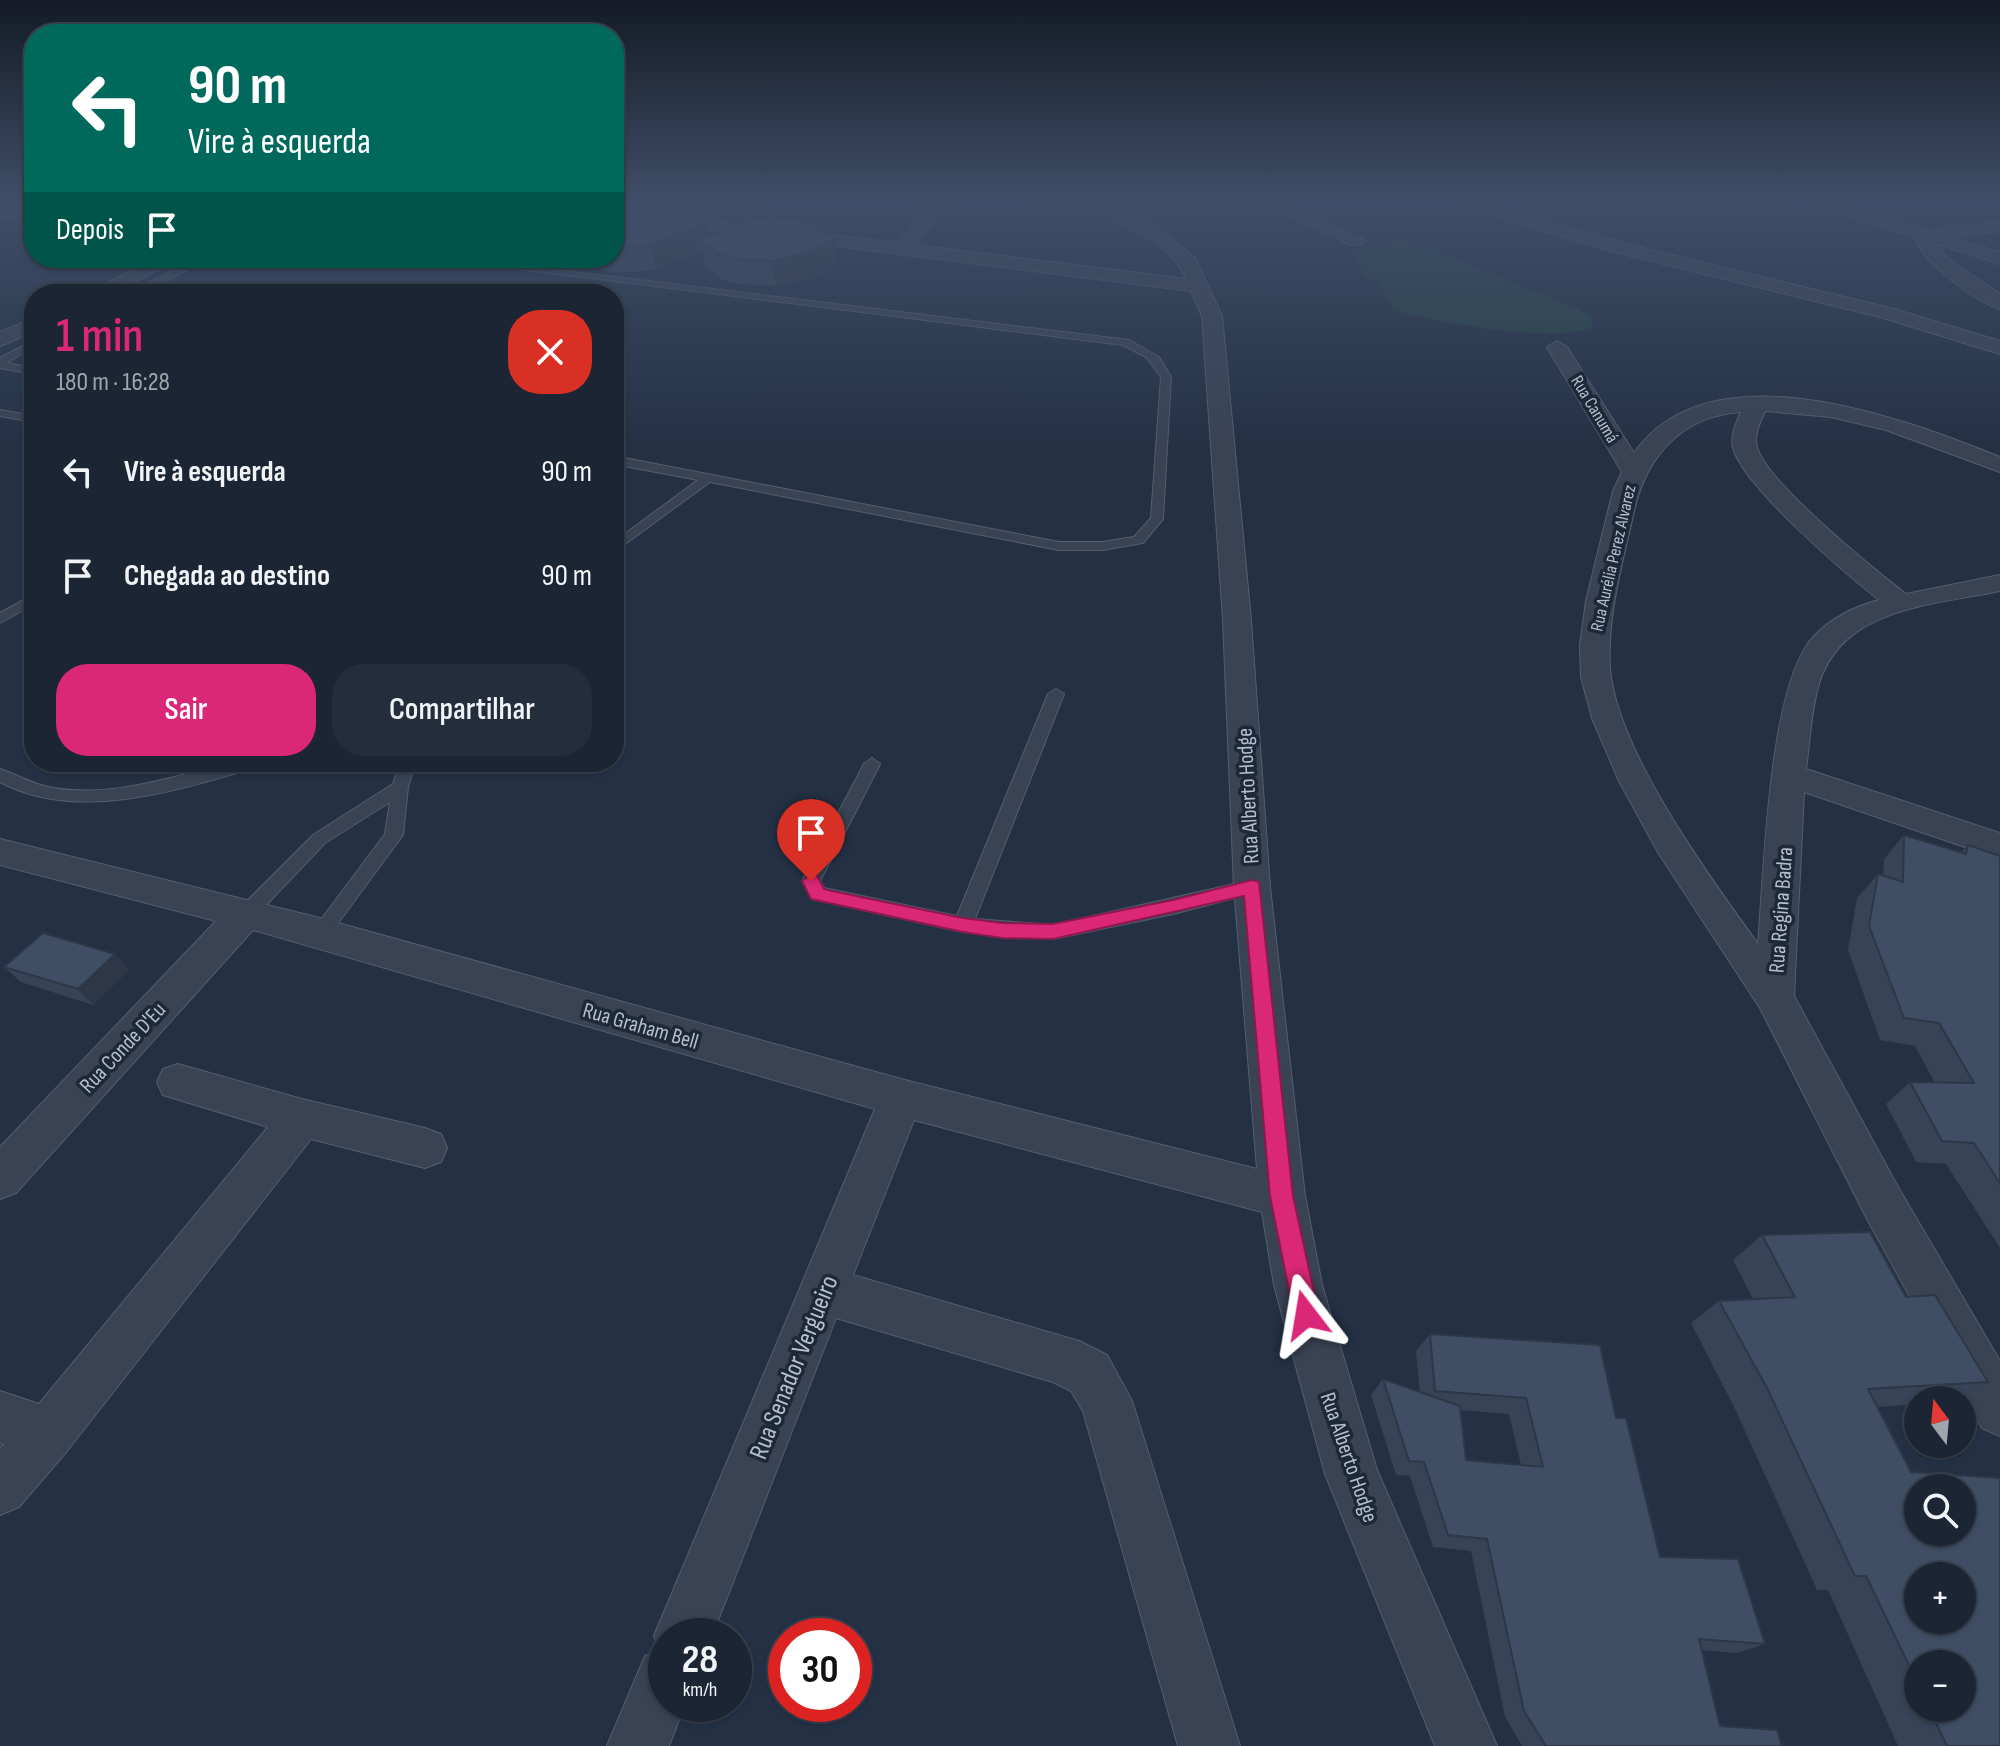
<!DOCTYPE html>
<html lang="pt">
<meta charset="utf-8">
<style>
:root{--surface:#1b2534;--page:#242d3c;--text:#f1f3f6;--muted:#a0a5ac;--line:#39424f;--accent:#db2777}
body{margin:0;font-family:"Sofia Sans Condensed",sans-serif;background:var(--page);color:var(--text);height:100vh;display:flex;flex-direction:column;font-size:30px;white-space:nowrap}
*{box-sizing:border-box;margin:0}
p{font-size:26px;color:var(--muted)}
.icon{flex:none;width:44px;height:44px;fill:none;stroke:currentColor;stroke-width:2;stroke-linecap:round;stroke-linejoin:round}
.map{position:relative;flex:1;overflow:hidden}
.drawer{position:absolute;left:24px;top:284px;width:600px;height:488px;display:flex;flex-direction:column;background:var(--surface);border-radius:32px;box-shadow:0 2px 6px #0004,0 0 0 2px var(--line)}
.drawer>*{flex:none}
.hud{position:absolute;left:24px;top:24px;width:600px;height:244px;border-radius:32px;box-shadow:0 2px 6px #0004,0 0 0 2px var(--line);background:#00695c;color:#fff;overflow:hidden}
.needle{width:52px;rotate:344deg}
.fabs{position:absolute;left:1904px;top:1386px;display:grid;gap:16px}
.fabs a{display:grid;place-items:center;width:72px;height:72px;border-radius:50%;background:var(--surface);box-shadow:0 2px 6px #0004,0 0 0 2px var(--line);font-size:40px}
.speed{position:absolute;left:648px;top:1618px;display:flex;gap:16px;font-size:40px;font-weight:700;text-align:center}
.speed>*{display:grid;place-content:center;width:104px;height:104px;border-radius:50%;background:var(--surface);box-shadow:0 2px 6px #0004,0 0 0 2px var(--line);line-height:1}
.speed small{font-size:20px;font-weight:400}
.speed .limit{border:12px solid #d22;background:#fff;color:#111}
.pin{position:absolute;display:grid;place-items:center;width:68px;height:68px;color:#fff;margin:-82px -34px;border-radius:50% 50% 50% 0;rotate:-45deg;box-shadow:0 0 8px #0007}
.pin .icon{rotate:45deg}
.me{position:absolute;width:88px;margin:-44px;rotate:346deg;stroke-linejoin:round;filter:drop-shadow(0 0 6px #0008)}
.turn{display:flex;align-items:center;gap:28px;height:168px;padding:0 32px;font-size:36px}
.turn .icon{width:104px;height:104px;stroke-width:2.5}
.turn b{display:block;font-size:56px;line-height:68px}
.then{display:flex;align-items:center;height:76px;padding:0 32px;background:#0003;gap:16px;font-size:30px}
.round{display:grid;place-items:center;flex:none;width:84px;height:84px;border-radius:32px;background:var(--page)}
.head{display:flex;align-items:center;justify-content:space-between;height:136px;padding:0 32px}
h1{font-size:48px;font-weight:600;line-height:60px;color:var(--accent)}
.cta{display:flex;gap:16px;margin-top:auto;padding:16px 32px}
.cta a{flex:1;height:92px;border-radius:32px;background:var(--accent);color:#fff;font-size:32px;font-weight:600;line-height:92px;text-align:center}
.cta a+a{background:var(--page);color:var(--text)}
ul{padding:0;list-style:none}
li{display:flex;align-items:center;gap:24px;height:104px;padding:0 32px}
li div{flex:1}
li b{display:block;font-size:30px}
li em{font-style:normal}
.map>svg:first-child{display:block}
.green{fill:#264146}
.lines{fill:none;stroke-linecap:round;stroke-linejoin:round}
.lane-casing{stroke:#545e6e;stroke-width:2}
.street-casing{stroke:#545e6e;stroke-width:2}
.lane{fill:#394354;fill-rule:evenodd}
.street{fill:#394354;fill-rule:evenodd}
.wall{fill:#374357;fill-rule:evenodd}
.shaded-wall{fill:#2d3747}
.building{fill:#404e65;stroke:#2d3747;stroke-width:2;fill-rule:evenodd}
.route{fill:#db2777;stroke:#8e194d;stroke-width:2}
.labels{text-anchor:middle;stroke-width:7;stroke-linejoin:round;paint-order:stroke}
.far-street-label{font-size:18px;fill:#b6bfce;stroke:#1d2839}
.street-label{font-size:22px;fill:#b6bfce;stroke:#1d2839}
.near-street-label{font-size:26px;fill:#b6bfce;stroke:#1d2839}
</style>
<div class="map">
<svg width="2000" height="1746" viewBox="0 0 2000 1746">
<rect width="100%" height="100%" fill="#243145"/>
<!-- green -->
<path class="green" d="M1403 237 1571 306 1592 316 1593 326C1563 346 1429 321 1393 310L1378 280 1369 281 1351 252Z"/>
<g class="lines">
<defs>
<path id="lane" d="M0 212 34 216V222L0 218Z
M198 258H210L141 294H128Z
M431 258H459L1129 340 1159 357 1171 377 1163 519 1143 543 1102 550H1059L710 482 614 552V542L698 480 614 464V456L1059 542H1102L1134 537 1151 518 1161 377 1146 357 1123 345Z
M34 340V347L6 363 34 368V374L0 368V358Z
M0 410 34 416V422L0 416Z
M34 594V604L0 623V613Z
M1056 689 1064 694 975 919 1053 925 1252 880 1258 882 1261 887 1258 892 1173 914 1053 939 963 932 812 899 802 881 864 764 872 758 880 764 820 881 824 888 957 916 1048 694Z
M232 762H263L261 766C180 789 79 824 0 782V769C19 775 33 785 53 788 112 798 176 776 232 762Z
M400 762H416L408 787 403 835 327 938H313L311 933 385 834 390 802 325 843 251 921H237L235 916 237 911 313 835 393 784Z"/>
<path id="street" d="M931 203H948L915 245 1186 279C1167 234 1120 232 1093 203H1113L1159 228 1195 258 1222 316 1251 620 1270 887 1305 1196 1322 1285 1377 1470 1497 1746H1435L1325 1474 1274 1285 1262 1212 914 1120 853 1275 1079 1341 1107 1355 1132 1401 1240 1746H1178L1083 1411 1071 1391 1053 1382 836 1318 712 1636H666V1704H685L669 1746H607L645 1656 660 1650 654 1636 875 1109 253 930 16 1193 0 1199V1147L216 921 0 865V839L320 918 901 1079 1257 1169 1234 887 1223 620 1202 316 1191 291 614 218V208L898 243Z
M1263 203H1284L1366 241 1363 245H1351Z
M1461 203H1485L1630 245 1894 309 2000 341V354L1880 317 1618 253 1463 207Z
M1814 203H1838L1928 230 2000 221V231L1953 238 2000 252V264L1934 243 1952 262 2000 294V309C1977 303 1920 260 1915 237L1816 207Z
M156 258H180L111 294H86Z
M34 318V332L0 346V332Z
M1557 341 1567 347 1634 453C1710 345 1903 418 2000 457V472L1886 430 1831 417 1765 411C1760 423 1754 434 1757 447 1765 481 1875 570 1906 594L2000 575V591C1934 605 1842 607 1819 684 1811 710 1810 741 1806 769L2000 833V859L1804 792 1794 996 1898 1187 2000 1361V1436L1982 1428 1866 1217 1760 1008 1659 854 1619 781 1592 718 1581 677 1580 645 1586 601 1613 491 1622 472 1547 347ZM1741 412C1736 424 1730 435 1733 448 1743 486 1845 573 1879 600 1856 606 1832 618 1815 635 1768 681 1764 876 1758 944 1710 878 1615 748 1610 667 1607 614 1623 562 1634 511 1647 455 1682 416 1741 412Z
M178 1064 302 1099 425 1128 441 1134 447 1148 441 1162 425 1168 311 1139 67 1451 19 1507 0 1515V1448L4 1444 0 1443V1391L39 1404 268 1127 163 1095 157 1082 163 1069Z"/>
</defs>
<!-- lane casing -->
<use href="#lane" class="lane-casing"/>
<!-- street casing -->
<use href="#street" class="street-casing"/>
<!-- lane -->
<use href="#lane" class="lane"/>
<!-- street -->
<use href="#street" class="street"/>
</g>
<!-- wall -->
<path class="wall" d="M614 209 706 223 708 237 837 264 813 278 776 286 737 284 723 280 705 266 703 251 656 270 616 273 599 270 572 260V258H614Z
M1904 835 1961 852 1968 845 2000 856V1248L1946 1164 1916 1162 1886 1104 1910 1082 1935 1083 1915 1046 1880 1040 1848 950 1857 898 1878 874 1883 876 1884 859Z
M115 954 129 970 93 1005 21 982 4 967Z
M1762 1235 1906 1297 1988 1382 1952 1400H1918V1404L1877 1407 2000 1746H1898L1828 1590H1817L1735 1409 1691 1323 1719 1301 1753 1299 1733 1260ZM1918 1664 1962 1708H1918Z
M1430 1334 1616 1418 1660 1557 1765 1644 1737 1653 1702 1650 1720 1726 1782 1746H1522L1505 1717 1471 1551 1433 1547 1410 1476 1396 1475 1371 1395 1383 1379 1420 1392 1416 1351ZM1461 1410 1509 1414 1521 1465 1466 1460Z"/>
<!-- shaded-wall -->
<path class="shaded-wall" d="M706 223 710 248 701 241 703 251 656 270 650 244Z
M834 238 837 264 813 278 776 286 772 261Z
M115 954 129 970 93 1005 78 989Z"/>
<!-- building -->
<path class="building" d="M627 207 677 210 706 223 650 244 614 247V209Z
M773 218 806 221 834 238 810 252 772 261 733 259 718 254 701 241 739 222Z
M1904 835 1966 854 1968 845 2000 856V1183L1974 1143 1942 1141 1910 1082 1974 1083 1939 1023 1904 1018 1869 926 1878 874 1903 882Z
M43 933 115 954 78 989 4 967Z
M1870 1232 1906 1297 1935 1295 1988 1382 1868 1389 1911 1472 2000 1478V1746H1947L1929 1708H1962V1664H1918V1684L1866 1576H1855L1767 1388 1719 1301 1795 1297 1762 1235ZM1918 1488H1962V1532H1918ZM1918 1576H1962V1620H1918Z
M1430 1334 1600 1345 1616 1418H1626L1660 1557 1738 1559 1765 1644 1699 1639 1720 1726 1777 1730 1782 1746H1546L1524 1711 1487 1539 1448 1535 1424 1462 1409 1461 1383 1379 1460 1406 1466 1460 1543 1467 1526 1398 1435 1391Z"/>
<!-- sky -->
<linearGradient id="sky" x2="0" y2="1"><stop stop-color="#141b26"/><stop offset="0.45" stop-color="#3f4e68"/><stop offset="1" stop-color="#3f4e68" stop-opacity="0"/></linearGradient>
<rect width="2000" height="447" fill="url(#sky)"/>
<!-- route -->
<path class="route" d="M811 874 817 876 824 889 832 891 963 918 1002 923 1053 924 1173 900 1252 880 1259 882 1293 1196 1319 1315 1315 1324 1306 1328 1297 1324 1294 1315 1270 1196 1244 896 1053 939 1002 938 963 932 811 899 802 881Z"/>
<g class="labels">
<!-- far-street labels -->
<g class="far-street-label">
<text transform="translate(1595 409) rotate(59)" y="6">Rua Canumá</text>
<text transform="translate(1613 558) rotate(-77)" y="6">Rua Aurélia Perez Alvarez</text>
</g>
<!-- street labels -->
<g class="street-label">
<text transform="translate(1247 796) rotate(-93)" y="8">Rua Alberto Hodge</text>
<text transform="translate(1780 910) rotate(-86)" y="8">Rua Regina Badra</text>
<text transform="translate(641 1025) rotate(16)" y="8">Rua Graham Bell</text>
<text transform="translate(122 1047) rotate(-47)" y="8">Rua Conde D'Eu</text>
<text transform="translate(1350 1457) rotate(71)" y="8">Rua Alberto Hodge</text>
</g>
<!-- near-street labels -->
<g class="near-street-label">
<text transform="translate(793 1367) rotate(-68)" y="9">Rua Senador Vergueiro</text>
</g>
</g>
</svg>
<div class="fabs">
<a><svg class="needle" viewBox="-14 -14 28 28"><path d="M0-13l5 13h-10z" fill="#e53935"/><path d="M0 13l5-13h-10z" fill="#a0a5ac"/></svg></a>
<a><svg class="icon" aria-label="search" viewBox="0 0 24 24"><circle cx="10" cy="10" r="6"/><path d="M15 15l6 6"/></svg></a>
<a>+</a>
<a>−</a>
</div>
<div class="speed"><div>28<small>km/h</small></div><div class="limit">30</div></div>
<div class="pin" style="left:811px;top:881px;background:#d93025"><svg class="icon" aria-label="arrive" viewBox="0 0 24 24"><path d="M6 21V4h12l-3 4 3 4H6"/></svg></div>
<svg class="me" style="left:1306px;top:1315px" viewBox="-20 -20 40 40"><path d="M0-17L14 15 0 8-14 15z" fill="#db2777" stroke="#fff" stroke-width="4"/></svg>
<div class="hud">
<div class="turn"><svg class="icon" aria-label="left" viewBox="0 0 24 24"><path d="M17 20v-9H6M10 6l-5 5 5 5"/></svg><div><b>90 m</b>Vire à esquerda</div></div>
<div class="then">Depois<svg class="icon" aria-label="arrive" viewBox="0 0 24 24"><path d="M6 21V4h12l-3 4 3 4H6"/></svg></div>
</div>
<section class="drawer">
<div class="head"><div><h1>1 min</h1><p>180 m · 16:28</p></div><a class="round" style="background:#d93025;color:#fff"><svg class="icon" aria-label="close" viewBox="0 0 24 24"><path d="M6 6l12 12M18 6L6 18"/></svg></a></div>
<ul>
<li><svg class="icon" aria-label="left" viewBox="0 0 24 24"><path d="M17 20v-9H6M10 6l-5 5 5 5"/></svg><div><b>Vire à esquerda</b></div><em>90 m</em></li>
<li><svg class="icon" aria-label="arrive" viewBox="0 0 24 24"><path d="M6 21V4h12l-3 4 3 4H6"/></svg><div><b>Chegada ao destino</b></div><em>90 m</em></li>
</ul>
<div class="cta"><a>Sair</a><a>Compartilhar</a></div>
</section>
</div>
